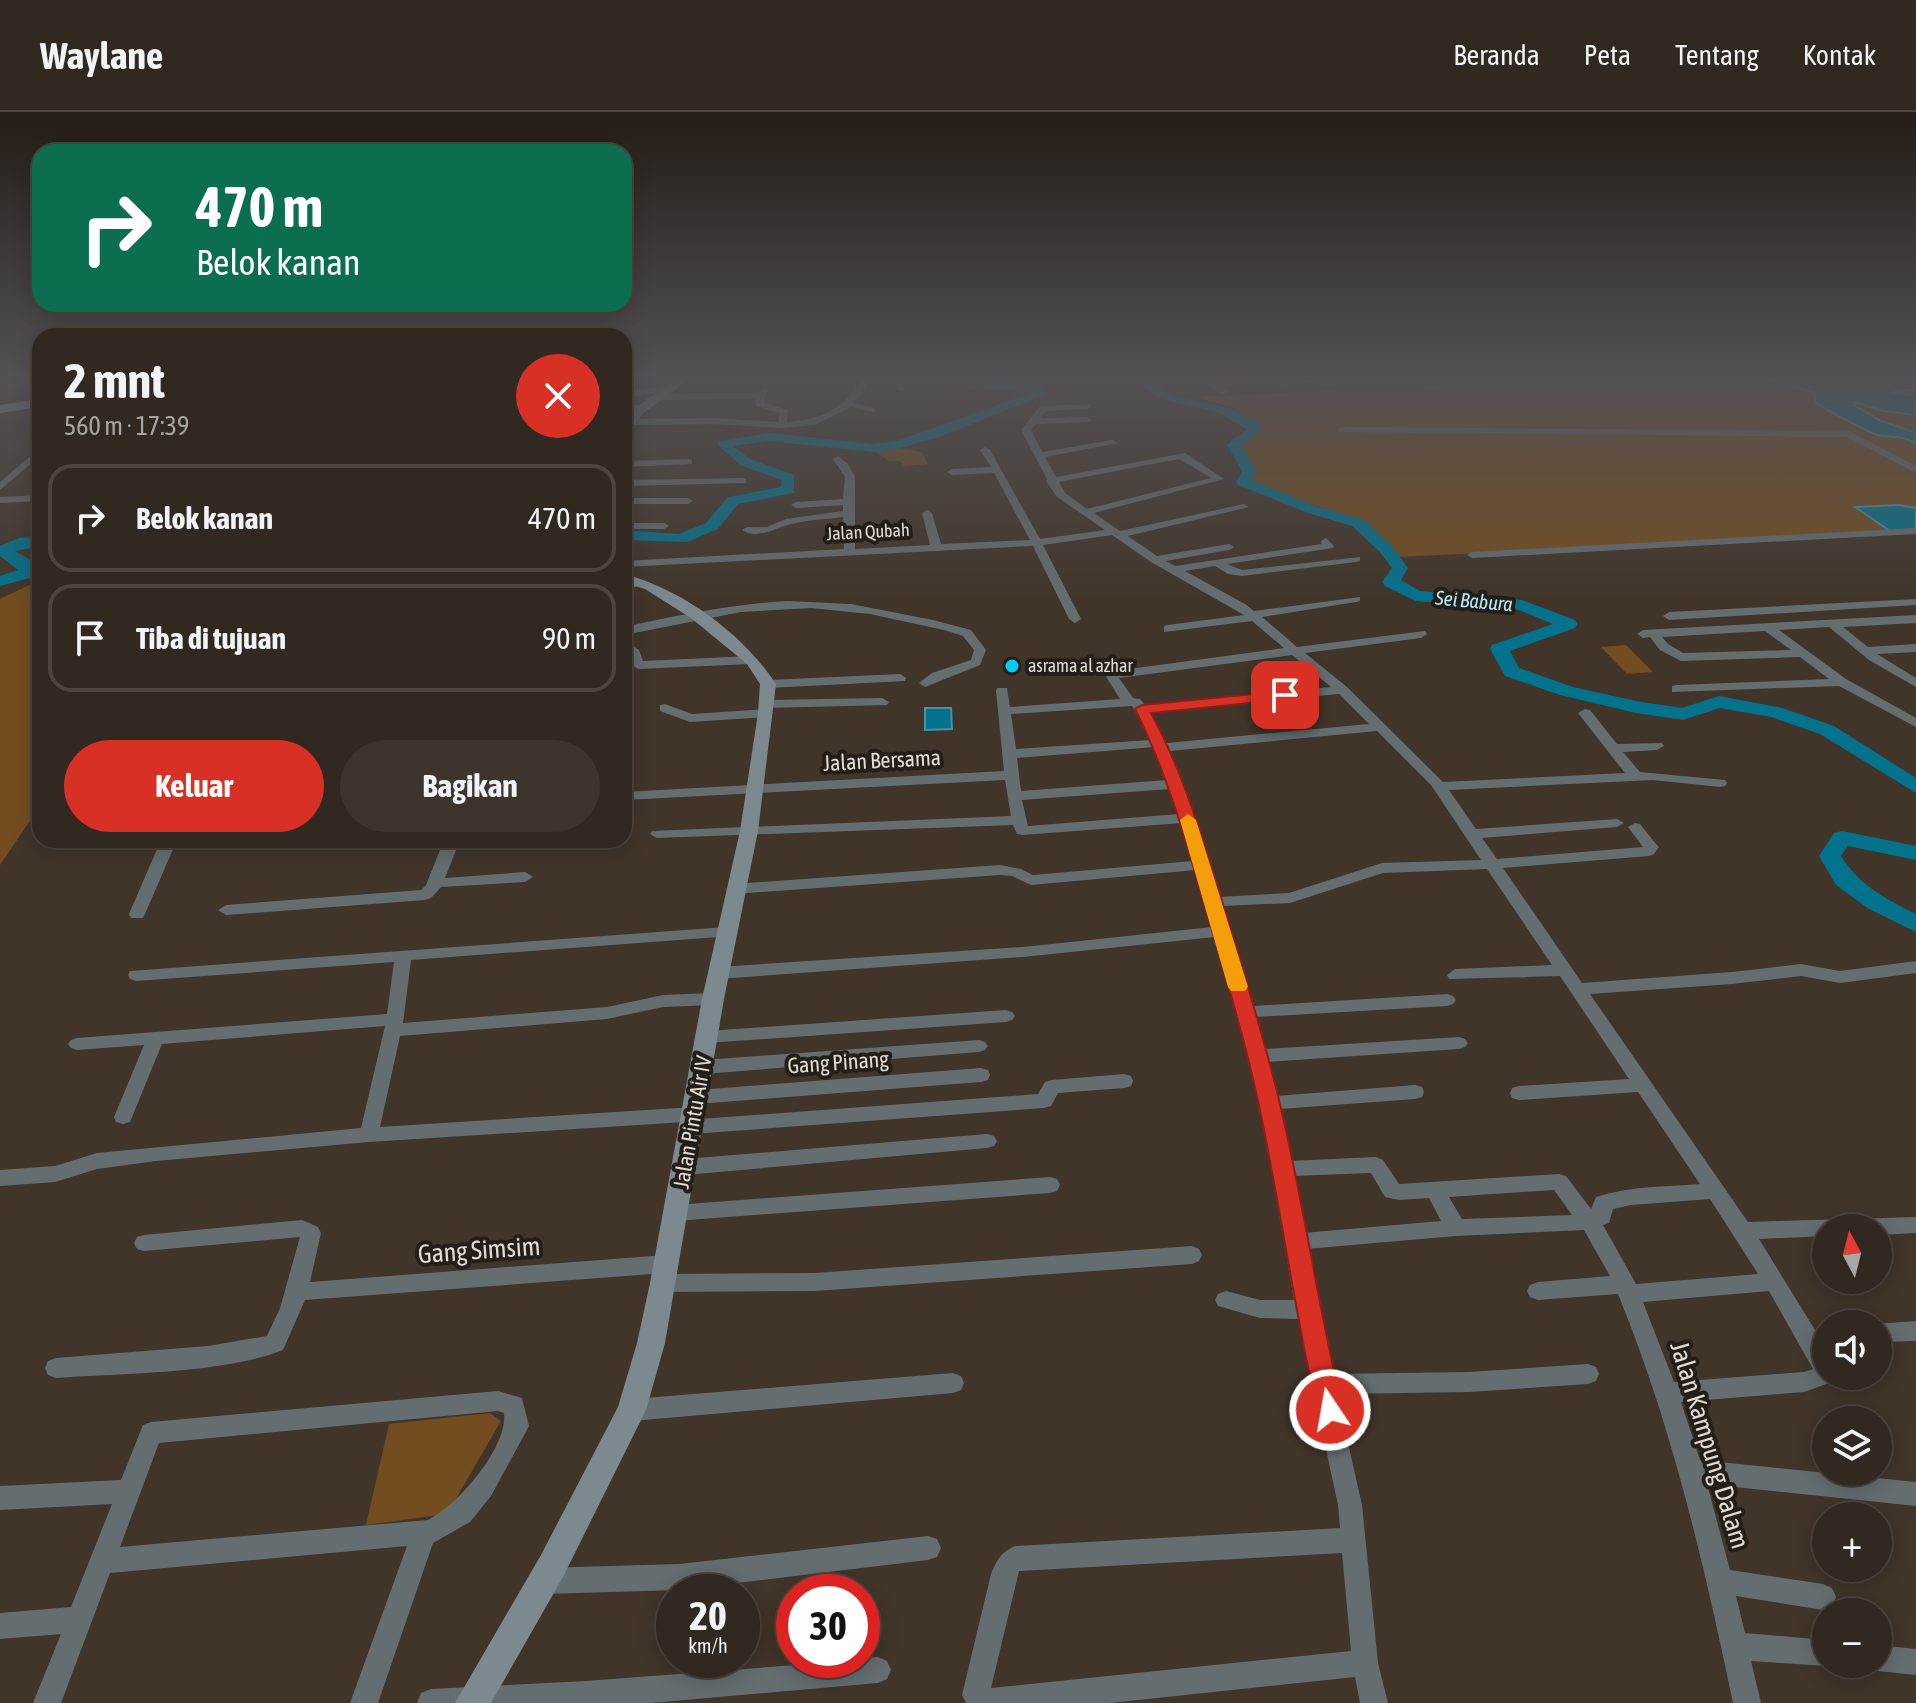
<!DOCTYPE html>
<html lang="id">
<meta charset="utf-8">
<style>
:root{--surface:#31281f;--page:#3d342c;--text:#f1f3f6;--muted:#a8a6a4;--line:#4c443d;--accent:#d93025}
body{margin:0;font-family:"Asap Condensed",sans-serif;background:var(--page);color:var(--text);height:100vh;display:flex;flex-direction:column;font-size:30px;white-space:nowrap}
*{box-sizing:border-box;margin:0}
p{font-size:26px;color:var(--muted)}
.icon{flex:none;width:44px;height:44px;fill:none;stroke:currentColor;stroke-width:2;stroke-linecap:round;stroke-linejoin:round}
.map{position:relative;flex:1;overflow:hidden}
.drawer{position:absolute;left:32px;top:216px;width:600px;height:520px;display:flex;flex-direction:column;background:var(--surface);border-radius:24px;box-shadow:0 4px 20px #0003,0 0 0 2px var(--line)}
.drawer>*{flex:none}
.hud{position:absolute;left:32px;top:32px;width:600px;height:168px;border-radius:24px;box-shadow:0 4px 20px #0003,0 0 0 2px var(--line);background:#0b6e4f;color:#fff;overflow:hidden}
.needle{width:52px;rotate:353deg}
.fabs{position:absolute;left:1812px;top:1102px;display:grid;gap:16px}
.fabs a{display:grid;place-items:center;width:80px;height:80px;border-radius:50%;background:var(--surface);box-shadow:0 4px 20px #0003,0 0 0 2px var(--line);font-size:40px}
.speed{position:absolute;left:656px;top:1462px;display:flex;gap:16px;font-size:40px;font-weight:700;text-align:center}
.speed>*{display:grid;place-content:center;width:104px;height:104px;border-radius:50%;background:var(--surface);box-shadow:0 4px 20px #0003,0 0 0 2px var(--line);line-height:1}
.speed small{font-size:20px;font-weight:400}
.speed .limit{border:12px solid #d22;background:#fff;color:#111}
.pin{position:absolute;display:grid;place-items:center;width:68px;height:68px;color:#fff;margin:-34px;border-radius:16px;box-shadow:0 4px 12px #0006}
.me{position:absolute;width:88px;margin:-44px;rotate:348deg;stroke-linejoin:round;filter:drop-shadow(0 0 6px #0008)}
.turn{display:flex;align-items:center;gap:28px;height:168px;padding:0 32px;font-size:36px}
.turn .icon{width:104px;height:104px;stroke-width:2.5}
.turn b{display:block;font-size:56px;line-height:68px}
.round{display:grid;place-items:center;flex:none;width:84px;height:84px;border-radius:42px;background:var(--page)}
.overview{display:flex;align-items:center;justify-content:space-between;height:136px;padding:0 32px}
h1{font-size:48px;font-weight:700;line-height:60px}
.action{display:flex;gap:16px;margin-top:auto;padding:16px 32px}
.action a{flex:1;height:92px;border-radius:48px;background:var(--accent);color:#fff;font-size:32px;font-weight:700;line-height:92px;text-align:center}
.action a+a{background:var(--page);color:var(--text)}
ul{padding:0;list-style:none}
li{display:flex;align-items:center;gap:24px;height:108px;margin:0 16px 12px;padding:0 16px;border:4px solid var(--line);border-radius:24px}
li div{flex:1}
li b{display:block;font-size:30px}
li em{font-style:normal}
header{display:flex;align-items:center;gap:48px;box-sizing:border-box;height:112px;padding:0 40px;background:var(--surface);border-bottom:2px solid var(--line)}
header strong{font-size:38px}
nav{display:flex;gap:44px;margin-inline-start:auto;font-size:28px}
.map>svg:first-child{display:block}
.green{fill:#734d20}
.water{fill:#02728d;stroke:#4692a2;stroke-width:2}
.lines{fill:none;stroke-linecap:round;stroke-linejoin:round}
.river{fill:#02728d;fill-rule:evenodd}
.street{fill:#646d70;fill-rule:evenodd}
.secondary{fill:#7c8a8f;fill-rule:evenodd}
.highway{fill:#9eb4bc;fill-rule:evenodd}
.route{fill:#d93025;stroke:#8d1f18;stroke-width:2}
.slow{fill:#f59e0b}
.poi-dot{fill:#03cbf9;stroke:#231e18;stroke-width:3}
.labels{text-anchor:middle;stroke-width:8;stroke-linejoin:round;paint-order:stroke}
.far-street-label{font-size:18px;fill:#e3dbd4;stroke:#231e18}
.far-poi-label{font-size:18px;fill:#e3dbd4;stroke:#231e18;text-anchor:start}
.far-water-label{font-size:20px;font-style:italic;fill:#b5e9fc;stroke:#231e18}
.street-label{font-size:22px;fill:#e3dbd4;stroke:#231e18}
.near-street-label{font-size:26px;fill:#e3dbd4;stroke:#231e18}
</style>
<header>
<strong>Waylane</strong>
<nav><a>Beranda</a><a>Peta</a><a>Tentang</a><a>Kontak</a></nav>
</header>
<div class="map">
<svg width="1916" height="1591" viewBox="0 0 1916 1591">
<rect width="100%" height="100%" fill="#413529"/>
<!-- green -->
<path class="green" d="M1576 267H1916V420L1397 445 1362 410 1248 370 1254 359 1239 333 1262 317 1236 297 1196 285Z
M899 336 922 340 928 352 904 354 900 349H889L873 338Z
M40 468V694L0 753V487Z
M1626 533 1653 560 1627 562 1601 535Z
M490 1301 501 1309 447 1402 366 1413 389 1312Z"/>
<!-- water -->
<path class="water" d="M1769 267H1916V277L1893 280 1916 283V303L1883 299 1854 290V293L1879 308 1916 321V332C1904 323 1892 326 1878 323 1872 322 1819 294 1815 290V281Z
M1899 393 1916 396V417L1890 419 1855 395Z
M925 596H951L952 617 925 618Z"/>
<g class="lines">
<!-- river -->
<path class="river" d="M961 267 1039 270 1045 274 1047 282 942 324 897 337 871 340 770 329 733 334 750 347 794 363V381L738 392 718 417 687 430 624 428V418L679 422 706 411 728 385 781 375 782 368 740 353 717 332 719 329 770 321 871 332 897 329 1033 280 975 278 962 273Z
M1132 267C1155 267 1162 280 1183 286 1213 294 1240 292 1263 317L1242 334 1256 359 1251 368 1318 395 1364 408 1391 433 1408 456 1401 468 1420 479 1522 488 1575 508 1578 512 1575 516 1510 539 1519 556 1573 575 1636 589 1682 596 1719 584 1782 596 1834 614 1916 666V681L1820 622 1771 605 1720 596 1683 608 1636 601 1560 583 1505 564 1490 537 1492 533 1553 512 1519 498 1416 489 1385 474 1382 470 1392 456 1379 439 1352 414 1308 401 1238 373 1236 370 1242 359 1227 333 1247 317 1217 300 1161 287Z
M40 425V435L15 439 29 447 36 461 34 465 0 474V464L18 458 0 444V434L19 426Z
M1842 719 1916 734V748L1848 734 1841 744C1859 773 1886 787 1916 802V820L1869 797 1836 773 1819 744 1834 721Z"/>
<!-- street -->
<path class="street" d="M636 267 630 271 626 268V267Z
M863 267H872L854 291 875 296V300L851 295 815 313 782 316 713 312 631 313 626 310 631 307 713 306 778 310 780 301 756 294 755 287 657 288 653 285 657 282 758 281 765 276 769 279 764 285V291L788 298 787 310C825 307 841 297 863 267Z
M894 267H902L905 279H899Z
M1198 267H1209L1229 280 1222 282Z
M1258 267H1335L1285 274Z
M670 274 674 277 673 279 624 285V279Z
M647 292 651 295 650 297 624 300V294Z
M1090 292V296L1087 297 1046 299 1040 306 1087 305 1092 308 1090 310 1036 312 1031 318 1042 340 1113 328 1118 331 1045 345 1056 365 1185 341 1224 367 1094 401 1120 419 1244 392 1249 395 1128 424 1157 444 1229 432 1234 435 1229 438 1166 449 1175 454 1322 432 1321 429 1326 426 1334 434 1333 436 1227 452 1242 458 1360 445V449L1356 450 1242 464 1228 462 1215 454 1185 459 1245 492 1254 499 1360 485V489L1356 490 1262 505 1297 535 1425 519 1427 522 1421 526 1305 541 1347 575 1443 670 1625 661 1578 601 1585 597 1590 598 1617 632 1662 631 1664 634 1657 638 1623 640 1640 660 1725 668 1727 671 1725 674 1720 675 1653 668 1449 678 1476 717 1617 707 1624 711 1617 715 1482 726 1497 747 1643 735 1628 715 1635 711 1640 712 1656 732 1659 735 1654 742 1649 744 1503 756 1582 871 1732 860 1801 852 1840 859 1916 849V861L1840 871 1801 864 1732 872 1590 882 1748 1110 1916 1105V1121L1878 1123V1116H1826V1124L1759 1127 1826 1236V1264H1835L1832 1270 1804 1280 1681 1290 1700 1348 1916 1370V1394L1707 1372 1730 1458 1823 1472 1832 1476 1836 1485 1832 1494 1823 1498 1736 1484 1745 1521 1826 1528V1552H1832L1826 1554 1751 1549 1761 1591H1733C1704 1452 1672 1314 1618 1182L1538 1188 1530 1185 1527 1179 1530 1173 1538 1170 1610 1164 1584 1118 1456 1124 1306 1137 1332 1262 1469 1260 1588 1252 1596 1255 1599 1262 1596 1269 1588 1272 1469 1280 1337 1282 1362 1393 1378 1551 1388 1591H1360L1355 1565 1110 1591H966L962 1583 991 1462C997 1448 1000 1441 1015 1434L1340 1416 1338 1393 1298 1207 1260 1206 1218 1194 1215 1188 1218 1182 1226 1179 1260 1188H1294L1260 991 1215 825 1023 845 718 867 710 861 718 855 1023 835 1212 815 1196 758 1031 773 1012 764 1000 763 734 782 726 777 734 772 1000 753 1021 757 1033 763 1193 749 1182 711 1022 723 1017 722 1013 713 657 726 650 722 652 719 1011 704 1005 668 624 688V680L1004 659 996 579 997 576H1007L1010 595 1120 587 1105 563 1107 560 1284 536 1252 509 1164 520V514L1168 513 1244 503 1151 450 1112 423 1043 433 1081 507 1075 511 1069 507 1033 434 624 455V449L844 437 843 405C826 407 808 408 791 412 775 416 758 428 742 418L747 415H767L786 407 843 399V393L796 396 791 393 796 390 843 387 845 365 833 347 838 344 848 352 855 365V437L930 433 922 401 927 398 932 401 941 432 1030 428 994 361 952 363 947 360 952 357 991 355 980 338 985 335 990 338 1040 427 1105 418 1057 385 1046 369 1047 367 1021 318 1040 294ZM1179 347 1211 366 1087 397 1065 381 1059 370ZM1292 543 1331 575 1145 593 1140 587 1133 586 1119 566ZM1339 582 1369 612 1167 631 1150 600ZM1132 594 1151 628 1016 637 1011 602ZM1377 619 1431 673 1481 748 1382 751 1289 781 1219 785 1195 706 1170 639ZM1155 635 1167 668 1021 679 1017 646ZM1170 677 1179 702 1028 714 1022 688ZM1487 757 1552 853 1455 857 1447 863 1449 867 1560 864 1629 967 1519 974 1512 976 1510 981 1512 986 1519 988 1638 980 1700 1072C1665 1075 1629 1074 1596 1085L1591 1097 1566 1064 1559 1062 1399 1072 1383 1048 1376 1045 1289 1049 1280 997 1415 987 1422 985 1424 980 1422 975 1415 973 1276 984 1268 950 1459 937 1465 935 1468 931 1465 927 1459 925 1264 937 1256 905 1447 894 1453 892 1456 888 1453 884 1447 882 1253 894 1222 794 1290 791 1383 761ZM1371 1061 1385 1085 1399 1088 1429 1086 1441 1109 1303 1121 1292 1064ZM1554 1078 1572 1103 1462 1107 1449 1085ZM1710 1087 1758 1162 1636 1172 1603 1113 1609 1111 1613 1097 1631 1093ZM1769 1179 1813 1257 1804 1260 1674 1270 1643 1190ZM1342 1441 1351 1539 991 1576 1019 1459Z
M1342 315 1849 319 1916 354V361L1847 325 1339 320 1337 318Z
M40 336V344L0 378V370Z
M689 347 692 348V352L624 355V349Z
M742 366 746 367V371L624 374V368Z
M40 383V389L0 391V385Z
M624 386H688L693 389 688 392H624Z
M624 411H664L669 414 664 417H624Z
M1916 416V422L1472 446 1467 443 1472 440Z
M637 467 643 470 641 472 624 481V473Z
M1916 487V493L1669 508 1663 504 1669 500Z
M788 489 851 492 933 508 971 518 986 538 980 553 925 575 919 571 932 561 971 548 974 538 963 524 944 518 870 502 811 496 741 500 624 523V515C678 503 732 492 788 489Z
M1916 503V511L1843 515 1868 535 1916 532V540L1877 542 1916 566V575L1869 548 1829 515 1779 518 1846 567 1916 606V615L1839 574 1672 580V574L1677 573 1829 567 1800 545 1681 549 1660 538 1650 525 1643 526 1637 522 1643 518ZM1765 519 1791 538 1683 541 1668 532 1662 525Z
M633 534 639 538 643 549 751 544 757 548 751 552 638 557 632 553 627 538Z
M900 562 906 566 905 569 768 576 762 572 768 568Z
M882 586 889 590 887 593 767 596 760 592 767 588Z
M665 592 692 602 766 597 773 601 766 605 690 610 660 599V593Z
M161 728H177L145 802 143 806H131L129 802Z
M444 728H460L445 766 525 760 533 765 525 770 441 775 431 786 425 788 226 803 218 798 226 793 421 778 426 773Z
M726 815 732 816 734 820 732 824 411 848 403 911 607 895 663 883 713 881 719 883 722 887 719 891 713 893 663 895 607 907 400 924 380 1015 694 995 701 997 703 1002 700 1007 1038 982 1045 970 1052 968 1124 962 1131 964 1133 969 1131 974 1124 976 1058 981 1051 994 1044 996 692 1022 685 1020 682 1015 686 1010 369 1030 156 1049 97 1057 55 1070 0 1074V1058L55 1054 97 1041 361 1016 385 914 162 932 132 1005 130 1010 123 1012 116 1010 114 1005 144 933 77 938 71 936 68 932 71 928 77 926 387 902 394 850 136 869 130 867 128 863 130 859Z
M1006 898 1012 900 1015 904 1012 908 1006 910 707 931 701 929 698 925 701 921 707 919Z
M979 928 985 930 988 934 985 938 979 940 703 962 697 960 694 955 697 950 703 948Z
M981 956 988 958 990 963 988 968 981 970 698 992 691 990 689 985 691 980 698 978Z
M987 1022 994 1024 997 1029 994 1034 987 1036 685 1063 678 1060 675 1055 678 1050 685 1047Z
M1050 1065 1057 1067 1060 1073 1057 1079 1050 1081 675 1109 668 1107 665 1101 668 1095 675 1093Z
M302 1108 318 1115 321 1121 310 1170 666 1143 673 1146 677 1152 673 1158 666 1161 305 1188 283 1238C222 1262 123 1261 56 1266L48 1263 45 1256 48 1249 56 1246 208 1234 267 1224 280 1196 300 1125 144 1139 137 1137 134 1131 137 1125 144 1123Z
M1192 1134 1199 1137 1202 1143 1199 1149 1192 1152 815 1179 663 1180 655 1177 652 1171 655 1165 663 1162 815 1161Z
M1916 1209V1229L1878 1230V1212H1874Z
M953 1261 961 1264 964 1271 961 1278 953 1281 632 1309 624 1305 620 1298 624 1291 632 1287Z
M498 1279 522 1286 529 1314 491 1384 470 1410 433 1431 378 1591H350L407 1434 110 1461 61 1591H33L61 1522 0 1527V1501L71 1495 112 1392 0 1398V1374L121 1368 143 1313 151 1310ZM498 1299 504 1301C508 1335 458 1393 428 1408L120 1435 159 1331Z
M928 1424 937 1427 941 1436 937 1445 928 1448 679 1478 543 1482 534 1478 530 1469 534 1460 543 1456 679 1452Z
M1878 1533 1916 1537V1563L1878 1559 1869 1555 1867 1552H1878Z
M878 1545 887 1549 891 1558 887 1567 878 1571 651 1591H417L421 1581 431 1577 586 1569 862 1548V1546Z"/>
<!-- secondary -->
<path class="secondary" d="M678 267H690L642 302 628 324 624 325C624 296 656 282 678 267Z
M624 462C682 477 743 522 776 572L758 719 724 887 665 1231 646 1298 563 1465 491 1591H455L541 1443 618 1295 637 1231 650 1171 702 887 740 719 758 601 760 572 747 552 691 506 645 477 624 471Z"/>
<!-- highway -->
<path class="highway" d="M40 287V295L0 301V293Z"/>
</g>
<!-- sky -->
<linearGradient id="sky" x2="0" y2="1"><stop stop-color="#241d17"/><stop offset="0.54" stop-color="#545154"/><stop offset="1" stop-color="#545154" stop-opacity="0"/></linearGradient>
<rect width="1916" height="490" fill="url(#sky)"/>
<!-- route -->
<path class="route" d="M1285 579 1292 583 1290 587 1151 601C1183 660 1202 725 1222 789 1242 855 1263 921 1279 988 1304 1091 1318 1196 1343 1298L1339 1307 1330 1310 1320 1307 1317 1298C1294 1196 1280 1092 1258 989 1243 920 1222 852 1202 785 1184 721 1165 657 1135 597L1142 593Z"/>
<!-- slow -->
<path class="slow" d="M1188 702 1196 708 1248 875 1245 879H1231L1228 875 1180 708Z"/>
<!-- markers -->
<circle class="poi-dot" cx="1012" cy="554" r="8"/>
<g class="labels">
<!-- far-street labels -->
<g class="far-street-label">
<text transform="translate(868 420) rotate(-3)" y="6">Jalan Qubah</text>
</g>
<!-- far-poi labels -->
<g class="far-poi-label">
<text x="1028" y="560">asrama al azhar</text>
</g>
<!-- far-water labels -->
<g class="far-water-label">
<text transform="translate(1474 489) rotate(5)" y="7">Sei Babura</text>
</g>
<!-- street labels -->
<g class="street-label">
<text transform="translate(882 648) rotate(-3)" y="8">Jalan Bersama</text>
<text transform="translate(838 950) rotate(-4)" y="8">Gang Pinang</text>
<text transform="translate(692 1010) rotate(-80)" y="8">Jalan Pintu Air IV</text>
</g>
<!-- near-street labels -->
<g class="near-street-label">
<text transform="translate(479 1138) rotate(-4)" y="9">Gang Simsim</text>
<text transform="translate(1710 1333) rotate(73)" y="9">Jalan Kampung Dalam</text>
</g>
</g>
</svg>
<div class="fabs">
<a><svg class="needle" viewBox="-14 -14 28 28"><path d="M0-13l5 13h-10z" fill="#e53935"/><path d="M0 13l5-13h-10z" fill="#a8a6a4"/></svg></a>
<a><svg class="icon" aria-label="sound" viewBox="0 0 24 24"><path d="M4 9h4l5-4v14l-5-4H4zM17 9q2 3 0 6"/></svg></a>
<a><svg class="icon" aria-label="layers" viewBox="0 0 24 24"><path d="M12 4l9 5-9 5-9-5zM3 14l9 5 9-5"/></svg></a>
<a>+</a>
<a>−</a>
</div>
<div class="speed"><div>20<small>km/h</small></div><div class="limit">30</div></div>
<div class="pin" style="left:1285px;top:583px;background:#d93025"><svg class="icon" aria-label="arrive" viewBox="0 0 24 24"><path d="M6 21V4h12l-3 4 3 4H6"/></svg></div>
<svg class="me" style="left:1330px;top:1298px" viewBox="-20 -20 40 40"><circle r="17" fill="#d93025" stroke="#fff" stroke-width="3"/><path d="M0-11L8 9 0 5-8 9z" fill="#fff"/></svg>
<div class="hud">
<div class="turn"><svg class="icon" aria-label="right" viewBox="0 0 24 24"><path d="M7 20v-9h11M14 6l5 5-5 5"/></svg><div><b>470 m</b>Belok kanan</div></div>
</div>
<section class="drawer">
<div class="overview"><div><h1>2 mnt</h1><p>560 m · 17:39</p></div><a class="round" style="background:#d93025;color:#fff"><svg class="icon" aria-label="close" viewBox="0 0 24 24"><path d="M6 6l12 12M18 6L6 18"/></svg></a></div>
<ul>
<li><svg class="icon" aria-label="right" viewBox="0 0 24 24"><path d="M7 20v-9h11M14 6l5 5-5 5"/></svg><div><b>Belok kanan</b></div><em>470 m</em></li>
<li><svg class="icon" aria-label="arrive" viewBox="0 0 24 24"><path d="M6 21V4h12l-3 4 3 4H6"/></svg><div><b>Tiba di tujuan</b></div><em>90 m</em></li>
</ul>
<div class="action"><a>Keluar</a><a>Bagikan</a></div>
</section>
</div>
